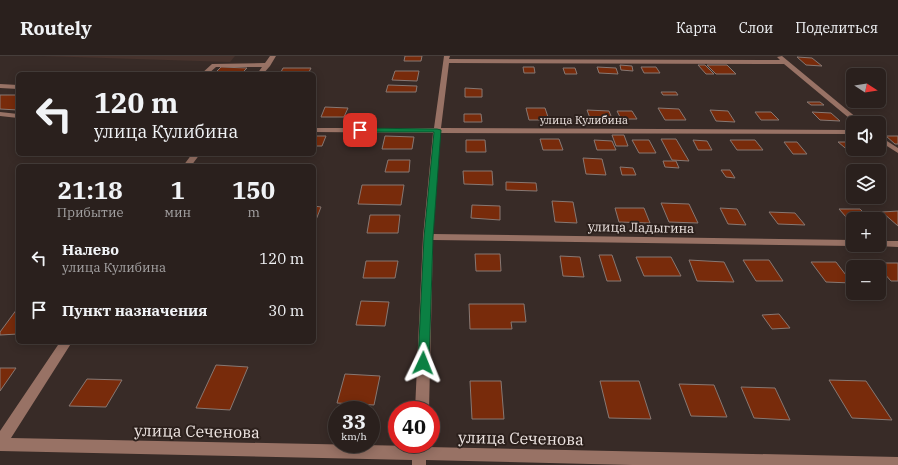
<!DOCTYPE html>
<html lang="ru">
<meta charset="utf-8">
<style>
:root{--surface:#2a201d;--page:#322826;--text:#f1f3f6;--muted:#a5a3a4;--line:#463e3b}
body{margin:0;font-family:"IBM Plex Serif",serif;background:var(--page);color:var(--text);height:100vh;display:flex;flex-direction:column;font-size:15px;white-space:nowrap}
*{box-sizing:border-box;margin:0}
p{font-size:13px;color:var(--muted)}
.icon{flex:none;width:22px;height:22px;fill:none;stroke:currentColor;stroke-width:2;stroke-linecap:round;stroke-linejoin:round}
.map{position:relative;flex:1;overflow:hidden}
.side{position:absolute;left:16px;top:108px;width:300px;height:180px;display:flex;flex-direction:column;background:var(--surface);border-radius:6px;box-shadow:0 2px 10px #0003,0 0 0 1px var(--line)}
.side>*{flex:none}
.guide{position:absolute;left:16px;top:16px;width:300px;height:84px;border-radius:6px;box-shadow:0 2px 10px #0003,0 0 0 1px var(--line);background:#2a201d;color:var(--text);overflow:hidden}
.needle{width:26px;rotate:102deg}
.buttons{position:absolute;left:846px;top:12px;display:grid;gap:8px}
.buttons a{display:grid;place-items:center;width:40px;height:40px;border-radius:6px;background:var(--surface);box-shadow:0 2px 10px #0003,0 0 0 1px var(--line);font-size:20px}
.speed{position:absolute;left:328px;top:345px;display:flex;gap:8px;font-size:20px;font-weight:700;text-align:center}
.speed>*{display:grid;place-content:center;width:52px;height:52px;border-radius:50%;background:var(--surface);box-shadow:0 2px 10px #0003,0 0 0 1px var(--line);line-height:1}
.speed small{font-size:10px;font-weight:400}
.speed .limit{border:6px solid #d22;background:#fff;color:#111}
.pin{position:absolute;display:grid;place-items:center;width:34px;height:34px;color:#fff;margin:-17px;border-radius:8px;box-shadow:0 2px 6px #0006}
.me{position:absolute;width:44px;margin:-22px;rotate:2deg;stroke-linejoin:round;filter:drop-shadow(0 0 3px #0008)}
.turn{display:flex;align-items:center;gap:14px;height:84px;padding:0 12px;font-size:18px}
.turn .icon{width:52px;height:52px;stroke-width:2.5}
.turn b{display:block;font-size:28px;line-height:34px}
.eta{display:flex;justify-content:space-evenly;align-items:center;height:68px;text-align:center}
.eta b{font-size:24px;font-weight:700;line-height:28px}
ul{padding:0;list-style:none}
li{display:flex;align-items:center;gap:12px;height:52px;padding:0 12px}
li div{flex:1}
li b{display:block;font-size:15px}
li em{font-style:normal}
header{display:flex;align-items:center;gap:24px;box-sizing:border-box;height:56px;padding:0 20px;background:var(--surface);border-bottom:1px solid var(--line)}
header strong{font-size:19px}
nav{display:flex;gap:22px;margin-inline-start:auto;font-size:14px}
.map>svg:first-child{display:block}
.built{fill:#47332d}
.building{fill:#782b0b;stroke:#877873}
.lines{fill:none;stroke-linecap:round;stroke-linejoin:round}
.minor{fill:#987265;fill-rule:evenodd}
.route{fill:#0b8043;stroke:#07532c}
.labels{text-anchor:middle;stroke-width:4;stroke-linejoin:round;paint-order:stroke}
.far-street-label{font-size:11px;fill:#efe6e3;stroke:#2d211d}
.street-label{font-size:13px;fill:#efe6e3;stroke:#2d211d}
.near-street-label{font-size:16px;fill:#efe6e3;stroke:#2d211d}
</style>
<header>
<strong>Routely</strong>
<nav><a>Карта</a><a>Слои</a><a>Поделиться</a></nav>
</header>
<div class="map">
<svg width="898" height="409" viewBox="0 0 898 409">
<rect width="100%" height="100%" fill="#382b27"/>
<!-- built -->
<path class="built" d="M42 0H235L230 6Z"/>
<!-- building -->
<path class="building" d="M405 0H422L421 5H404Z
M797 1 812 2 822 10 806 9Z
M620 9 632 10 633 15 621 14Z
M698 9H705L714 18H706Z
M707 9H727L736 18H716Z
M221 11 247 12 241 18H214Z
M523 11H534L535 17H524Z
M597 11 616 12 618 18 599 17Z
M641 11H656L660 17H644Z
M283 12H311L308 18H270L272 16H281Z
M563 12H575L577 18H565Z
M395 15H419L417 25 392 24Z
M388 29 417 30 416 36H386Z
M465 32 482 33V41H465Z
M661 36H676L678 39H663Z
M0 39H18V54L0 53Z
M807 46H820L824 49H811Z
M325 51 348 52 344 61H321Z
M526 52H545L549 64H529Z
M658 52 679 53 686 64H665Z
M587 54 609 55 613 65H591Z
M710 54 728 55 735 66 716 65Z
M617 55H632L637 63H621Z
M755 56H771L779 64H761Z
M812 56 831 57 840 65 820 64Z
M464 58H481L482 66H464Z
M612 79H624L628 90H616Z
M314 80H326L322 90H314Z
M385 80 414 81 412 93H382Z
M886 80H898V88H895Z
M540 83H559L563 94H543Z
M661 83H676L689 105 672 104Z
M466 84H485L486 96H466Z
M594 84 612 85 616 94H597Z
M632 84H649L656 97H639Z
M693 84 707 85 712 94H698Z
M730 84H755L763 94H737Z
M784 86H797L807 98H793Z
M838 86H853V93H866L869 95 850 96Z
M583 102 602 103 606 119 586 118Z
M388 104H410L409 116H385Z
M663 105H676L679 112 665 111Z
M620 111 633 112 636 119H622Z
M721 114H730L735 122 726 121Z
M463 115H492L493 129 464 128Z
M506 126 536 127 537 135 506 134Z
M362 129H404L401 149 358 148Z
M552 145 573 146 577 167 555 166Z
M661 147 689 148 698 167 669 166Z
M472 149 500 150V164L471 162Z
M314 150 321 151 314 169Z
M615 152H644L650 167 619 166Z
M720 152 737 153 746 169 728 168Z
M839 153H860L870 163H853V169Z
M898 155V170L882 156Z
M769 156 795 157 805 169 778 168Z
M370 159H400L398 177H367Z
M475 198H500L501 215H476Z
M599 199H612L621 225H607Z
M560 200 580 201 584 221 563 220Z
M636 201H671L681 220H644Z
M689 204 724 206 734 226 697 225Z
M743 204H769L783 225H756Z
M366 205H398L395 222H363Z
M811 206H836L852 227 826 226Z
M875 207H898V225H891Z
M361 245 389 246 385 270 356 269Z
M469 248H524L526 266H511L512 273H470Z
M17 253H18V278L0 279V276Z
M779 258 790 272 772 273 762 259Z
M108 286H142L141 288 107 287Z
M216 309 248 311 230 354 196 352Z
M0 312H16L0 335Z
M345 318 380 320 374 349 337 347Z
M87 323 122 324 106 351 69 350Z
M829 324 866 325 892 364 852 362Z
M470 325H501L504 363H472Z
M600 325H639L651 363 609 362Z
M679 328 714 329 727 361 691 360Z
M741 331 775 332 790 364 754 362Z"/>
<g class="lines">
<!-- minor -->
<path class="minor" d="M270 0H276L270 10 263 18H257L262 11H216L208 18H201L212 8 265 7Z
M444 0H450L449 3 780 4 777 1 782 0 863 67H855L784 8 449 7 441 72 853 74V78L440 77 433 178 853 184V189H857L853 190 433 184 429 354H415L423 181 433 77 314 76V72H434Z
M0 28 18 29V33L0 32Z
M0 56 18 58V62L0 60Z
M879 80 898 92V97L879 85Z
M192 98H200L191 110H183Z
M879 185H898V191L876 190 875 189H879Z
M60 286H72L11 382 413 390V388H427V391L898 401V409H632L426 404V409H412V404L0 395V375Z"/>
</g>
<!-- route -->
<path class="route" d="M358 72 437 73 441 74 433 181 429 307 427 310 423 312 419 310 418 307 424 181 434 76H360L358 75Z"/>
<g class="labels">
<!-- far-street labels -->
<g class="far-street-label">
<text x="584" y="68">улица Кулибина</text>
</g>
<!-- street labels -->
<g class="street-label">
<text transform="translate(641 171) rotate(1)" y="5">улица Ладыгина</text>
</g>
<!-- near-street labels -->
<g class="near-street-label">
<text transform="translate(197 375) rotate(1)" y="6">улица Сеченова</text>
<text transform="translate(521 382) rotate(1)" y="6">улица Сеченова</text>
</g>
</g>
</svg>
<div class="buttons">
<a><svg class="needle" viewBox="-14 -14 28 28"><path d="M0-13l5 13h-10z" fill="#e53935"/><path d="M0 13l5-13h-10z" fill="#a5a3a4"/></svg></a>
<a><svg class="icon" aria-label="sound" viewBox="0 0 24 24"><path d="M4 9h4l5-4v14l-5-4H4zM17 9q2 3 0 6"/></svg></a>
<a><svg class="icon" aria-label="layers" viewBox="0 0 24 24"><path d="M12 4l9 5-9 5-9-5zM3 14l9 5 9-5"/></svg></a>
<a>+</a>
<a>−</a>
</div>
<div class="speed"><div>33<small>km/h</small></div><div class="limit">40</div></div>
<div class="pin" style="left:360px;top:74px;background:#d93025"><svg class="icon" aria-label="arrive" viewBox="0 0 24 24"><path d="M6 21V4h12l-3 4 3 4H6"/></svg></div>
<svg class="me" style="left:423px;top:307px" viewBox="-20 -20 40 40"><path d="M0-17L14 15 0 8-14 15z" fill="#0b8043" stroke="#fff" stroke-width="4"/></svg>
<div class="guide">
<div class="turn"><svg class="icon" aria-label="left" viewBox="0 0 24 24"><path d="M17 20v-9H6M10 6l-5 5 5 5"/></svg><div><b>120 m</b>улица Кулибина</div></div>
</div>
<section class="side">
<div class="eta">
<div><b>21:18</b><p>Прибытие</p></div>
<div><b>1</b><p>мин</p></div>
<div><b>150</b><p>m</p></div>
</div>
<ul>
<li><svg class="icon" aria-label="left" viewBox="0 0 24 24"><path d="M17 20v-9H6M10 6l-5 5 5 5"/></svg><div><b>Налево</b><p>улица Кулибина</p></div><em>120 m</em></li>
<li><svg class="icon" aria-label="arrive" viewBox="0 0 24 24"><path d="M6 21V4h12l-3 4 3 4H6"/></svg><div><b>Пункт назначения</b></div><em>30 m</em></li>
</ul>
</section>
</div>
